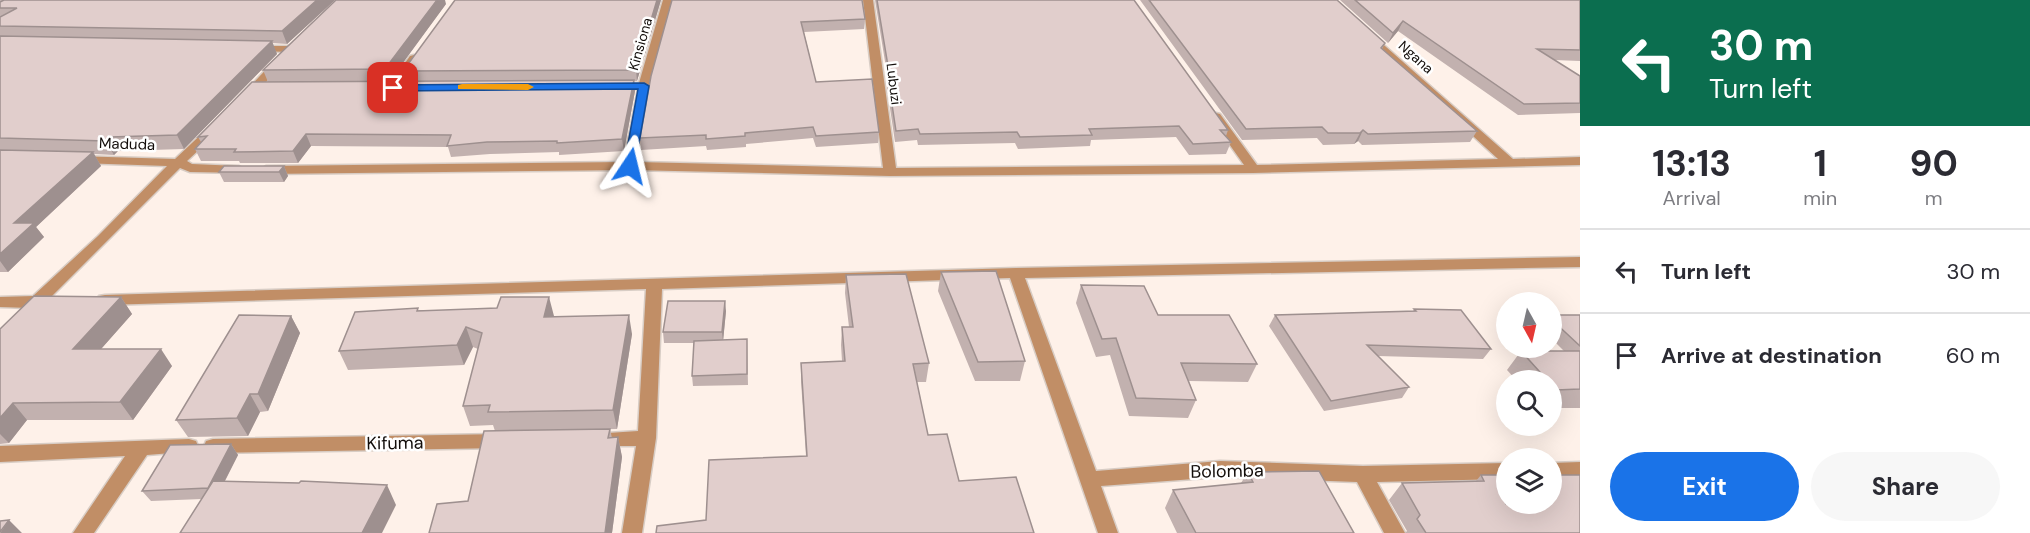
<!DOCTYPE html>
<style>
:root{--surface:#fff;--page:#f7f7f7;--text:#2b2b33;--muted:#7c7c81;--line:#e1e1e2;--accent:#1a73e8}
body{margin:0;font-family:"DM Sans",sans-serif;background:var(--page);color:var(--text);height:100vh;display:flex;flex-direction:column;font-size:22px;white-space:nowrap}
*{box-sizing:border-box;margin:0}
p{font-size:20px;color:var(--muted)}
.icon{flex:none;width:33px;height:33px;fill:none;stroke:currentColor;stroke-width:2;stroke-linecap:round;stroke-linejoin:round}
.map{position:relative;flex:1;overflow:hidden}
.drawer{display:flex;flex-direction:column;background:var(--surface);width:450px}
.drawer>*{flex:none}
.top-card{background:#0b6e4f;color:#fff;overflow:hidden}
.needle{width:39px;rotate:172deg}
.fabs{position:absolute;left:1496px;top:292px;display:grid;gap:12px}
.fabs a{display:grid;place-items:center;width:66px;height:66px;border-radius:50%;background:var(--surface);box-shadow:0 6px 24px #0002;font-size:30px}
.pin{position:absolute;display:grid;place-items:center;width:51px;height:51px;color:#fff;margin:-26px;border-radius:12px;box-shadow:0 3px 9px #0006}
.me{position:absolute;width:66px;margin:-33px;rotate:10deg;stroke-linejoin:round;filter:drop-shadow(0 0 4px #0008)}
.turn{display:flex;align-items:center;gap:21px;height:126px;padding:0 30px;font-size:27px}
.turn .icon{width:78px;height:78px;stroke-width:2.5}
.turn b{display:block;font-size:42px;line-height:51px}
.eta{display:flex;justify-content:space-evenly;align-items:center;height:102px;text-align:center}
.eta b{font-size:36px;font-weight:700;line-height:42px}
.cta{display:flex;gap:12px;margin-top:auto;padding:12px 30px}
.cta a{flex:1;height:69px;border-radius:36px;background:var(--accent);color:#fff;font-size:24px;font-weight:700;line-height:69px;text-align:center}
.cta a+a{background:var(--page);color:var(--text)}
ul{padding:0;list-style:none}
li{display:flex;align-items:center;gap:18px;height:84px;padding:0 30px;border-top:2px solid var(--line)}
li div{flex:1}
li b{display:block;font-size:22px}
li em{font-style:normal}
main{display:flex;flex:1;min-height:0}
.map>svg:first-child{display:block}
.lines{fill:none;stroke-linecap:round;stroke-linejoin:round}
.minor-casing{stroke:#d8cdc5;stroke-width:3}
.minor{fill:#c18e66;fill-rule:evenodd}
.wall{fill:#c2b1af}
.shaded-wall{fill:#9e908f}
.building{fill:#e1cecc;stroke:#9e908f;stroke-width:1.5}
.route{fill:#1a73e8;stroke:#114b97;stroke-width:1.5}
.slow{fill:#f59e0b}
.labels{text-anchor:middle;stroke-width:5;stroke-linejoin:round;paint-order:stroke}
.far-street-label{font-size:14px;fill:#120d0a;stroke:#fff}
.street-label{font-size:15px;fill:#120d0a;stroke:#fff}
.near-street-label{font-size:18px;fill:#120d0a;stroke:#fff}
</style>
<main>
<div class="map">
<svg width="1580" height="533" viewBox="0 0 1580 533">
<rect width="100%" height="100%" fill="#fef1e9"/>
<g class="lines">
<defs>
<path id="minor" d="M663 0H673L650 86 637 162 883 168 863 0H873L896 168 1244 165 1210 117 1216 113 1220 114 1257 165 1498 159 1364 36 1363 34 1368 31 1513 159 1580 157V165L1253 173 890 176 630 170 266 174 259 170 266 166 624 162 638 89H614L608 86 614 83H639Z
M255 46H291L296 49 291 52 251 51 250 49Z
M414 55 419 58 397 90H389V86L410 56Z
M279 59 284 62 283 64 250 99H242V95L275 60Z
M214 125 220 129 218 132 187 161 192 164 239 166 246 170 244 173 190 172 180 168 51 297 56 301 54 305C35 310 19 307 0 307V297L33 296 98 236 167 166 79 163 74 162 73 159 74 156 175 159 210 126Z
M1580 257V267L1025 278 1096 471 1220 461 1363 466 1506 463V479L1377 482 1405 533H1384L1357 482 1220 477 1101 486 1118 533H1098L1010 278 662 289 656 438 642 533H622L636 446H600L593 444 591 439 593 434 638 431 646 289 105 305 99 304 97 300 99 296 105 295 1016 268Z
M501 434 508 436 510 441 508 446 501 448 213 453 206 451 204 446 206 441 213 439Z
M189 439 196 441 198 446 196 451 147 455 94 533H73L125 456 0 462V446Z
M1580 462V478L1551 479V463Z"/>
</defs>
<!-- minor casing -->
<use href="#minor" class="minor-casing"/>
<!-- minor -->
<use href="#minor" class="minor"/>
</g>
<!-- wall -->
<path class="wall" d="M0 0H335L287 44 272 43 277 54 184 149 118 151 114 155 94 154 101 166 36 227 44 237 8 272H0Z
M455 0H661L637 81H634L635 91 624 151 559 155V152L490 154 451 157 448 147 311 146 298 163H240L239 161H201L195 149 201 142 198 137 268 82 263 70 446 4 389 81H406L403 71Z
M672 0 865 19 864 29 804 32 816 82 879 132 878 143 816 147 813 138 746 144V147L707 150 706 146 641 150 640 138Z
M875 0H1134L1228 130 1226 136 1231 142 1226 154 1189 155 1176 137 1091 140 1090 146 1018 149 1015 143 918 145 917 140 895 142 887 88 888 80Z
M1140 0H1337L1385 43 1382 49 1477 131 1470 142 1362 145 1358 141 1354 144 1323 145 1317 138 1242 140Z
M1340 0H1580V61L1554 60 1580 76V113L1518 115 1398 31 1388 43Z
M284 166 288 176 284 182H224L219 172Z
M941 272 1025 361 1020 381H975L938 291Z
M846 275 929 363 926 382H917L928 435 706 520 806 456 801 381V363L842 361 841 345 842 327H849L845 293Z
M1081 285 1158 315 1257 364 1248 382 1189 381 1196 400 1188 418 1129 416 1110 355 1096 357 1076 303Z
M121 297 132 314 101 349 172 366 133 420H27L9 443 0 444V329Z
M1414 309 1491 349 1483 359 1378 356 1409 387 1402 398 1324 411 1269 326 1275 315 1413 311Z
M419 310 554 316 632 334 617 429 556 430 610 429 612 438 618 437 622 457 612 533H429L468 501 495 431 493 425 470 426 463 406 478 349 473 347 464 365 348 370 339 351Z
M726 311 723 340 747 339 748 385 693 386 692 376 694 343H664L663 332Z
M1551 315H1580V408H1551V381H1517L1507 370 1521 351H1564L1551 338Z
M291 316 300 333 268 411 260 412 248 436 188 437 176 420Z
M231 444 238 455 225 481 396 505 202 499 151 501 142 491Z
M1248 472 1354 533H1177L1165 508 1173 490 1241 483Z
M1481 475 1580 533H1405L1407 531 1389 500 1402 483 1476 481Z"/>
<!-- shaded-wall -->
<path class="shaded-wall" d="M317 0H335L287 44 282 31Z
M437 0H445L446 4 389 82 385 69Z
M657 0H661L637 81 636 70Z
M1403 21 1398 31 1388 43 1393 33Z
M272 41 277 54 184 149 177 135Z
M634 80 635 91 624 151 622 139Z
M1363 130 1358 141 1354 144 1360 133Z
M306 134 311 146 298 163 293 151Z
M110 137 118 151 114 155 106 141Z
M93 152 101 166 36 227 44 237 8 272 0 261V254L14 223Z
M284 166 288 176 284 182 279 172Z
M121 297 132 314 86 366 73 349Z
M549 297 554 316 549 336 544 317Z
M725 301 726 311 723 342 722 332Z
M629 315 632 334 617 429 613 410Z
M291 316 300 333 268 411 258 394Z
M466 327 473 347 464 365 457 345Z
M161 349 172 366 133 420 120 402Z
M250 394 260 412 248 436 237 418Z
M13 403 27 420 9 443 0 434V418Z
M618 437 622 457 612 533H605Z
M231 444 238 455 216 498 208 488Z
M387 485 396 505 382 533H362Z
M9 520 22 533H0Z"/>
<!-- building -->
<path class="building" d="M4 0H317L282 31 0 26V17L17 8H0V2Z
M336 0H437L385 69 263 70Z
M455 0H657L636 70 403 71Z
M672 0H862L865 19 801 22 816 82 872 79 879 132 816 136 813 127 745 133V136L706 139V135L640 138 651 76Z
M877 0H1134L1228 130H1220L1231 142 1193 144 1179 126 1089 129 1092 135 1020 137 1017 132 920 134 918 129 896 131 888 78H890Z
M1149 0H1337L1385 43 1381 48 1477 131 1368 134 1363 130 1360 133H1328L1322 127 1246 129Z
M1355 0H1580V50L1537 49 1580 76V103L1524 104 1403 21 1393 33Z
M0 36 272 41 177 135 110 137 106 141 0 138Z
M634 80 622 139 557 143V141L487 142 447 146 451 135 306 134 293 151 234 152 236 149H195L207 136 198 137 252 82Z
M0 150 93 152 14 223H34L0 254Z
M224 166H284L279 172H219Z
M996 271 1025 361 978 362 941 272Z
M906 274 929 363 913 364 928 435 947 434 959 481 1016 477 1034 533H656L657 526 706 520 709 460 807 456 801 363 845 361 842 327H853L846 275Z
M1081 285 1144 286 1158 315H1229L1257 364 1181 363 1196 400 1136 398 1116 338 1102 339Z
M34 296 121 297 73 349H161L120 402 13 403 0 418V329Z
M501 297H549L544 317 629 315 613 410 488 412 490 405 463 406 482 333 466 327 457 345 339 351 355 312 418 308 417 311 497 308Z
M668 301H725L722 332H663Z
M1414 309 1461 310 1491 349 1367 345 1409 387 1331 401 1275 315 1416 311Z
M239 315 291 316 258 394H250L237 418 176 420Z
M1551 315H1580V346L1551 319Z
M747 339V374L692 376 694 341Z
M1521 351H1580V389L1556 390 1551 384V381H1548Z
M610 429 608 438 618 437 605 533H429L437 504 468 501 484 431Z
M231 444 208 488 142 491 170 445Z
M1319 471 1354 533H1196L1173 490 1253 482 1248 472Z
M1481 475H1506V504H1551V475H1580V533H1426L1417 519 1420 515 1402 483 1484 481Z
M213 481 299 483 301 481 387 485 362 533H180Z
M9 520 0 532V521Z"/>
<!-- route -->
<path class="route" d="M644 83 649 86 635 166 630 170 624 166 638 89 393 91 388 88 393 85Z"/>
<!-- slow -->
<path class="slow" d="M462 84H528L534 87 528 90 458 89V85Z"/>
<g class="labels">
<!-- far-street labels -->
<g class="far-street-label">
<text transform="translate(640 44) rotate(-74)" y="5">Kinsiona</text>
<text transform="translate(1416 57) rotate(42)" y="5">Ngana</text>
<text transform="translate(894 84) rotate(83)" y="5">Lubuzi</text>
</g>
<!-- street labels -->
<g class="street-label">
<text transform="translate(127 144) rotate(2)" y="5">Maduda</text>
</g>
<!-- near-street labels -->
<g class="near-street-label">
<text transform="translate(395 443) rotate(-1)" y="6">Kifuma</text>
<text transform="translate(1227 471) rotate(-1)" y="6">Bolomba</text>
</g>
</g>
</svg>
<div class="fabs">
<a><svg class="needle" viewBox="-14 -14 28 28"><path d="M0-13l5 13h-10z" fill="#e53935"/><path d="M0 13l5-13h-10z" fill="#7c7c81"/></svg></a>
<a><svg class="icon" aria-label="search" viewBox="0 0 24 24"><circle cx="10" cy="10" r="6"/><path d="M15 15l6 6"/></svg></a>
<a><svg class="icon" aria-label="layers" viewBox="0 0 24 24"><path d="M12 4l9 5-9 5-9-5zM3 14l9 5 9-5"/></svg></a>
</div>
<div class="pin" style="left:393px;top:88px;background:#d93025"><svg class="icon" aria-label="arrive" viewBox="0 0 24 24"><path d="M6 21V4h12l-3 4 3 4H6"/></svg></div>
<svg class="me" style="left:630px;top:166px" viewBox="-20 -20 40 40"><path d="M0-17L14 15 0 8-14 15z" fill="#1a73e8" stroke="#fff" stroke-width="4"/></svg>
</div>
<section class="drawer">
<div class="top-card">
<div class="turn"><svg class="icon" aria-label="left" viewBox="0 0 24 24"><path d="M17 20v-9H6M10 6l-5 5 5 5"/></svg><div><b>30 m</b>Turn left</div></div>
</div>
<div class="eta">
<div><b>13:13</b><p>Arrival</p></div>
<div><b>1</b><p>min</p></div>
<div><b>90</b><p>m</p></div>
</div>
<ul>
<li><svg class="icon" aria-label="left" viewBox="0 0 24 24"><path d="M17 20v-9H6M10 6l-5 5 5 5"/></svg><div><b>Turn left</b></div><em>30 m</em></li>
<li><svg class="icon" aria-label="arrive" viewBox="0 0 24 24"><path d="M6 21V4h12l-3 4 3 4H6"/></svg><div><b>Arrive at destination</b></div><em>60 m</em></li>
</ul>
<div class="cta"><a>Exit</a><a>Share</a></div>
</section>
</main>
